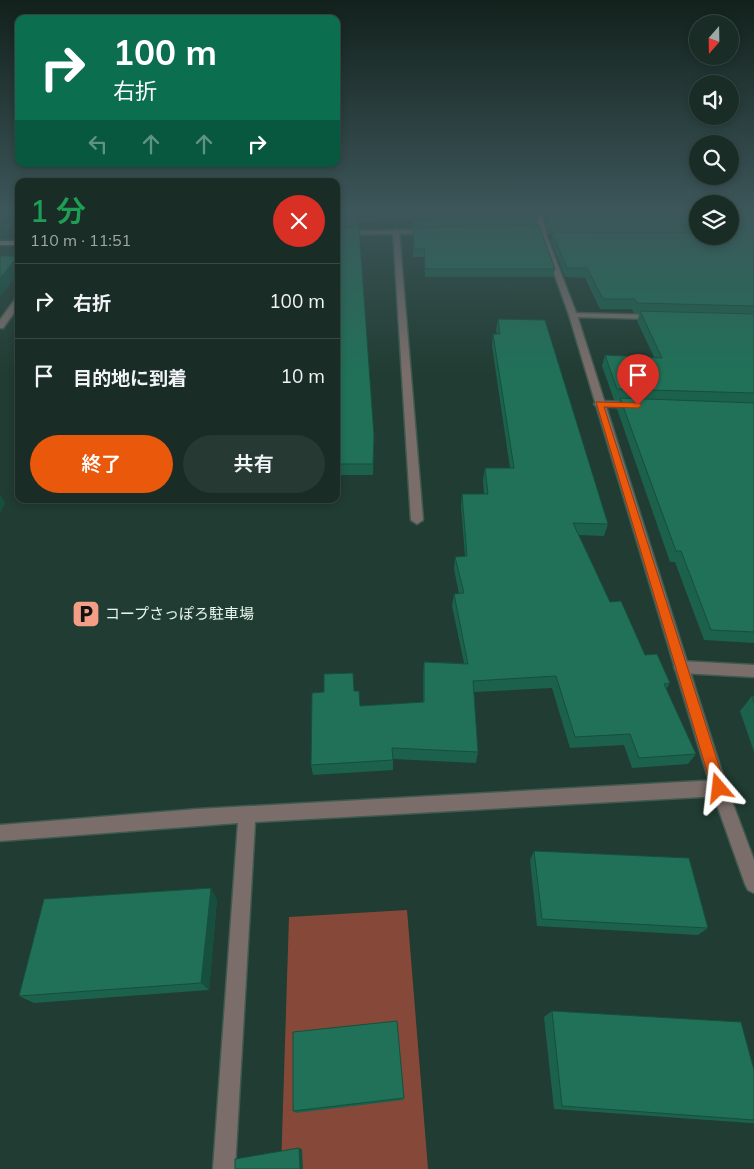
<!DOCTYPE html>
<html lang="ja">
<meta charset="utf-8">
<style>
:root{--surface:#192d26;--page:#263932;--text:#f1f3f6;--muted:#9fa8a7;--line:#374943;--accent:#ea580c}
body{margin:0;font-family:Mulish,"Noto Sans JP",sans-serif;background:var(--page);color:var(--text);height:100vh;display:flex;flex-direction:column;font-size:19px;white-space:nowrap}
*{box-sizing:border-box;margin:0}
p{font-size:16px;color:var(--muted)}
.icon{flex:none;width:28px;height:28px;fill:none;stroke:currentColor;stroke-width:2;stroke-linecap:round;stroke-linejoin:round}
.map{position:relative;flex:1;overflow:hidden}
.drawer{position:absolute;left:15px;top:178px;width:325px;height:325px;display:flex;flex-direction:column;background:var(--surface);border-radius:10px;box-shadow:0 2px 8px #0003,0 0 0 1px var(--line)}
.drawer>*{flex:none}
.top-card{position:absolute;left:15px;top:15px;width:325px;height:152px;border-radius:10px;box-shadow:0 2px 8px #0003,0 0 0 1px var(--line);background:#0b6e4f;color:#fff;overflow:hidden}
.needle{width:32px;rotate:200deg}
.controls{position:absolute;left:689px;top:15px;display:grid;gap:10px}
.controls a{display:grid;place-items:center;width:50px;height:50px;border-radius:50%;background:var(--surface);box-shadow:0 2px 8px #0003,0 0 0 1px var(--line);font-size:25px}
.pin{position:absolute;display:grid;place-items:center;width:42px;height:42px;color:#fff;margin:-51px -21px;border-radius:50% 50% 50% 0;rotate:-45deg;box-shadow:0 0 5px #0007}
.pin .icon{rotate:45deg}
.me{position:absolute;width:55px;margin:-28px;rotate:343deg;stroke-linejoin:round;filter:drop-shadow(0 0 4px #0008)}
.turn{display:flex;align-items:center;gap:18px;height:105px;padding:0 15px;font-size:22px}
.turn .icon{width:65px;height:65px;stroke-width:2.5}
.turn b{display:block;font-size:35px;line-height:42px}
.lanes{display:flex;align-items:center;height:48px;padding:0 15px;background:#0003;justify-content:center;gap:25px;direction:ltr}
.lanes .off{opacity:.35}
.round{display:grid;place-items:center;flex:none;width:52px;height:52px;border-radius:26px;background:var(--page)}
.summary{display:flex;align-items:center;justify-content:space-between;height:85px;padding:0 15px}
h1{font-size:30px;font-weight:600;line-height:38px;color:#1e9e55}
.button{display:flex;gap:10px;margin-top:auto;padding:10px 15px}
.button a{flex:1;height:58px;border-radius:30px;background:var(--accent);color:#fff;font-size:20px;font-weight:600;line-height:58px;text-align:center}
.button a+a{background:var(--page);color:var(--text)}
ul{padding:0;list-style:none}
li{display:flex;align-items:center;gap:15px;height:75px;padding:0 15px;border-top:1px solid var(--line)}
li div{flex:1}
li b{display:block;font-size:19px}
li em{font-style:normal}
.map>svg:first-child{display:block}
.green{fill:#864939}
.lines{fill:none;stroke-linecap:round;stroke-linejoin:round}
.minor-casing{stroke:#415a50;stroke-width:3}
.tertiary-casing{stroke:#415a50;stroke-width:3}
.secondary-casing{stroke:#415a50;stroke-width:3}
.minor{fill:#7b6e6a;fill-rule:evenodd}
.tertiary{fill:#7b6e6a;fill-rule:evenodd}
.secondary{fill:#a28d88;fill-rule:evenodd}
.wall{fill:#1c614c}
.shaded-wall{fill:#164f3e}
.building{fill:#207158;stroke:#164f3e}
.route{fill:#ea580c;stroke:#983908}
.labels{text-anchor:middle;stroke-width:5;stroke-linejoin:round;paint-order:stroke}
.poi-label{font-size:15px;fill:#e7f7f0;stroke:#213c32;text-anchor:start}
</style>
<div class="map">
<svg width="754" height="1169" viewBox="0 0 754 1169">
<rect width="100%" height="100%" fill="#213c32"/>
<!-- green -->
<path class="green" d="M407 910 428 1169H281L289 917Z"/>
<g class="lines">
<defs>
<path id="minor" d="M396 229 399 231 423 520 417 524 411 520 393 231Z
M16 298H19V306L3 328H0V320Z
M570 313 655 315 659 317 655 319 573 317 569 315Z
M599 401 634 402 639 405 634 408 596 406 594 404Z
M681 661 754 665V677L681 673 676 671 674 667 676 663Z
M719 780 725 783 727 788 725 793 719 796 255 822 235 1169H213L238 823 0 841V825L198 809Z"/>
<path id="tertiary" d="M535 210H541L547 237 577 315 727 788 754 860V893L748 890 745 884 711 788 569 315 541 237Z
M432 230 430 233 336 235V231Z"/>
<path id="secondary" d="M0 241H19V245H0Z"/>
</defs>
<!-- minor casing -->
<use href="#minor" class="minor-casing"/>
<!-- tertiary casing -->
<use href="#tertiary" class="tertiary-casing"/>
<!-- secondary casing -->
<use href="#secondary" class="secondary-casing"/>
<!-- minor -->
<use href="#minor" class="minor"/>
<!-- tertiary -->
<use href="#tertiary" class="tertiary"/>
<!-- secondary -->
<use href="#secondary" class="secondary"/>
</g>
<!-- wall -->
<path class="wall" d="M336 210H537L538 216 537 225 413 228V220L358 221 374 436 373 475H336Z
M542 210H698V236L754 210V643L704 640 675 562H670L617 409 620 400H614L602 366 605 355 654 357 637 321 640 313H634L632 309H600L585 278 565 277 551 241 552 234H548Z
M413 228 555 269 553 277H425L424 257H413Z
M498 319 608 524 604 536 579 535 610 602 645 655 670 683 666 689 696 754 688 764 632 768 624 745 570 748 552 688 474 692 478 752 476 763 393 759V770L313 775 311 765 354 691 360 706 423 702V673L424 662 464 663 452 606 454 594H459L454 569 455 557 465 556 461 506 462 494H484L483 480 485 468H510L492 346 493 334H497L496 330Z
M752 696H754V752L740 711Z
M534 851 708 928 698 935 537 926 530 860Z
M217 899 209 990 34 1003 19 996Z
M552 1011 754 1070V1123H750L554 1109 544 1017Z
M404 1098 403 1100 296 1113 293 1111Z"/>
<!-- shaded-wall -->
<path class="shaded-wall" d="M11 210H19V217L0 240V222Z
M18 256 19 259V273L0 297V278Z
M0 494 5 503 0 514Z
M211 888 217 899 209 990 201 983Z
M299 1148 302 1149 303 1169H300Z"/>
<!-- building -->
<path class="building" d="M0 210H11L0 222Z
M336 210H537L538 216 413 219V211L358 212V220L336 221Z
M546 210H698V225H550Z
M730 210H754V306L637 303 635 299H603L587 268H567L552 232 698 233V236H730Z
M539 225 555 269H425L424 249H414L413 228Z
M359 227 374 436 373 464H336V228Z
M0 256H18L0 278Z
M640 311 754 314V393L617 389 605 355 662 358Z
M498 319 545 320 608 524 573 523 610 602 621 601 645 655 657 654 670 683 664 684 696 754 639 758 630 734 575 737 556 676 473 681 478 752 392 748 393 760 311 765 312 693 324 692V674L353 673 354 691H359L360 706 424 702V662L468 664 454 594 464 593 455 557 467 556 462 494H488L485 468H514L493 334H500Z
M620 398 754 403V632L711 630 681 551H676Z
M752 696H754V703Z
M534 851 689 858 708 928 542 919Z
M211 888 201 983 19 996 44 899Z
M552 1011 741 1022 754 1070V1120L562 1106Z
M397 1021 404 1098 293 1111V1032Z
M299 1148 300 1169H235V1159Z"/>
<!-- sky -->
<linearGradient id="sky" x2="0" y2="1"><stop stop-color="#12211c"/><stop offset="0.56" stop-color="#3d565a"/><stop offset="1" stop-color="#3d565a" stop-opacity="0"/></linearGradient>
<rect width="754" height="374" fill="url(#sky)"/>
<!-- route -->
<path class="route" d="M596 402 638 403 642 405 638 408 604 407 726 788 724 793 719 795 714 793 712 788Z"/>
<!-- icons -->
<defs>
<symbol id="parking-square" viewBox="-11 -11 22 22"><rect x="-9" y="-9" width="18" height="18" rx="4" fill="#f49e86" stroke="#213c32"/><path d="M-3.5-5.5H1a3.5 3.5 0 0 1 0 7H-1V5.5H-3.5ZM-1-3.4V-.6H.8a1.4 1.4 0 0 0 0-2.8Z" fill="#111"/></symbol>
</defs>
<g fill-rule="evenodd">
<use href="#parking-square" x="70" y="598" width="32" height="32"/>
</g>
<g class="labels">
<!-- poi labels -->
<g class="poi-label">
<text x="105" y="619">コープさっぽろ駐車場</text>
</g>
</g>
</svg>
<div class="controls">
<a><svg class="needle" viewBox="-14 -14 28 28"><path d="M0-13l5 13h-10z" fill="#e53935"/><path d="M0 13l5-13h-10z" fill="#9fa8a7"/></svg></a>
<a><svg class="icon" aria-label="sound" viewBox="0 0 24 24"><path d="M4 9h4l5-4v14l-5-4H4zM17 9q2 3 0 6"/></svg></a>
<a><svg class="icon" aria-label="search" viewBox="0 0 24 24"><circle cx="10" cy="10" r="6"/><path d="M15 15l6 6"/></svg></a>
<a><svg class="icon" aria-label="layers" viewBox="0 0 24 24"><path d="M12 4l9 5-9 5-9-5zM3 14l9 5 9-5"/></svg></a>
</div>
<div class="pin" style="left:638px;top:405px;background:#d93025"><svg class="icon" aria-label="arrive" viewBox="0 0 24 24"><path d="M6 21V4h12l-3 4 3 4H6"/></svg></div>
<svg class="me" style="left:719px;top:788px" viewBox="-20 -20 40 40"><path d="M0-17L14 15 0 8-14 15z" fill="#ea580c" stroke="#fff" stroke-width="4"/></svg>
<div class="top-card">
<div class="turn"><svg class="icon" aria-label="right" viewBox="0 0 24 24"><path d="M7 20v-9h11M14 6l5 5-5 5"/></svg><div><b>100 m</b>右折</div></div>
<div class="lanes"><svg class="icon off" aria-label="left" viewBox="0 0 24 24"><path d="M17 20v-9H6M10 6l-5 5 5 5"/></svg><svg class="icon off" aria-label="ahead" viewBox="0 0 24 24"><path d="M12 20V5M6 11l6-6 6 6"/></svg><svg class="icon off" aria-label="ahead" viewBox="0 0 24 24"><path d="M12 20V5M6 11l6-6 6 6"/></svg><svg class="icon" aria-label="right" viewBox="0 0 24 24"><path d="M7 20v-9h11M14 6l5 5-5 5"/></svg></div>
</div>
<section class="drawer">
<div class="summary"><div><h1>1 分</h1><p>110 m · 11:51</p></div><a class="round" style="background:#d93025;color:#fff"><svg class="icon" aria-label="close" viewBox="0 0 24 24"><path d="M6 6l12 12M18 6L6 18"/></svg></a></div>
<ul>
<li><svg class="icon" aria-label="right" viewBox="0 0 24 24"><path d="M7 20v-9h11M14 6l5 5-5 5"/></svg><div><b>右折</b></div><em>100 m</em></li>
<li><svg class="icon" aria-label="arrive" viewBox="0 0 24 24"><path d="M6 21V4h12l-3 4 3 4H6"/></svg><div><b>目的地に到着</b></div><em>10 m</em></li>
</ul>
<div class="button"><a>終了</a><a>共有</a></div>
</section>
</div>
